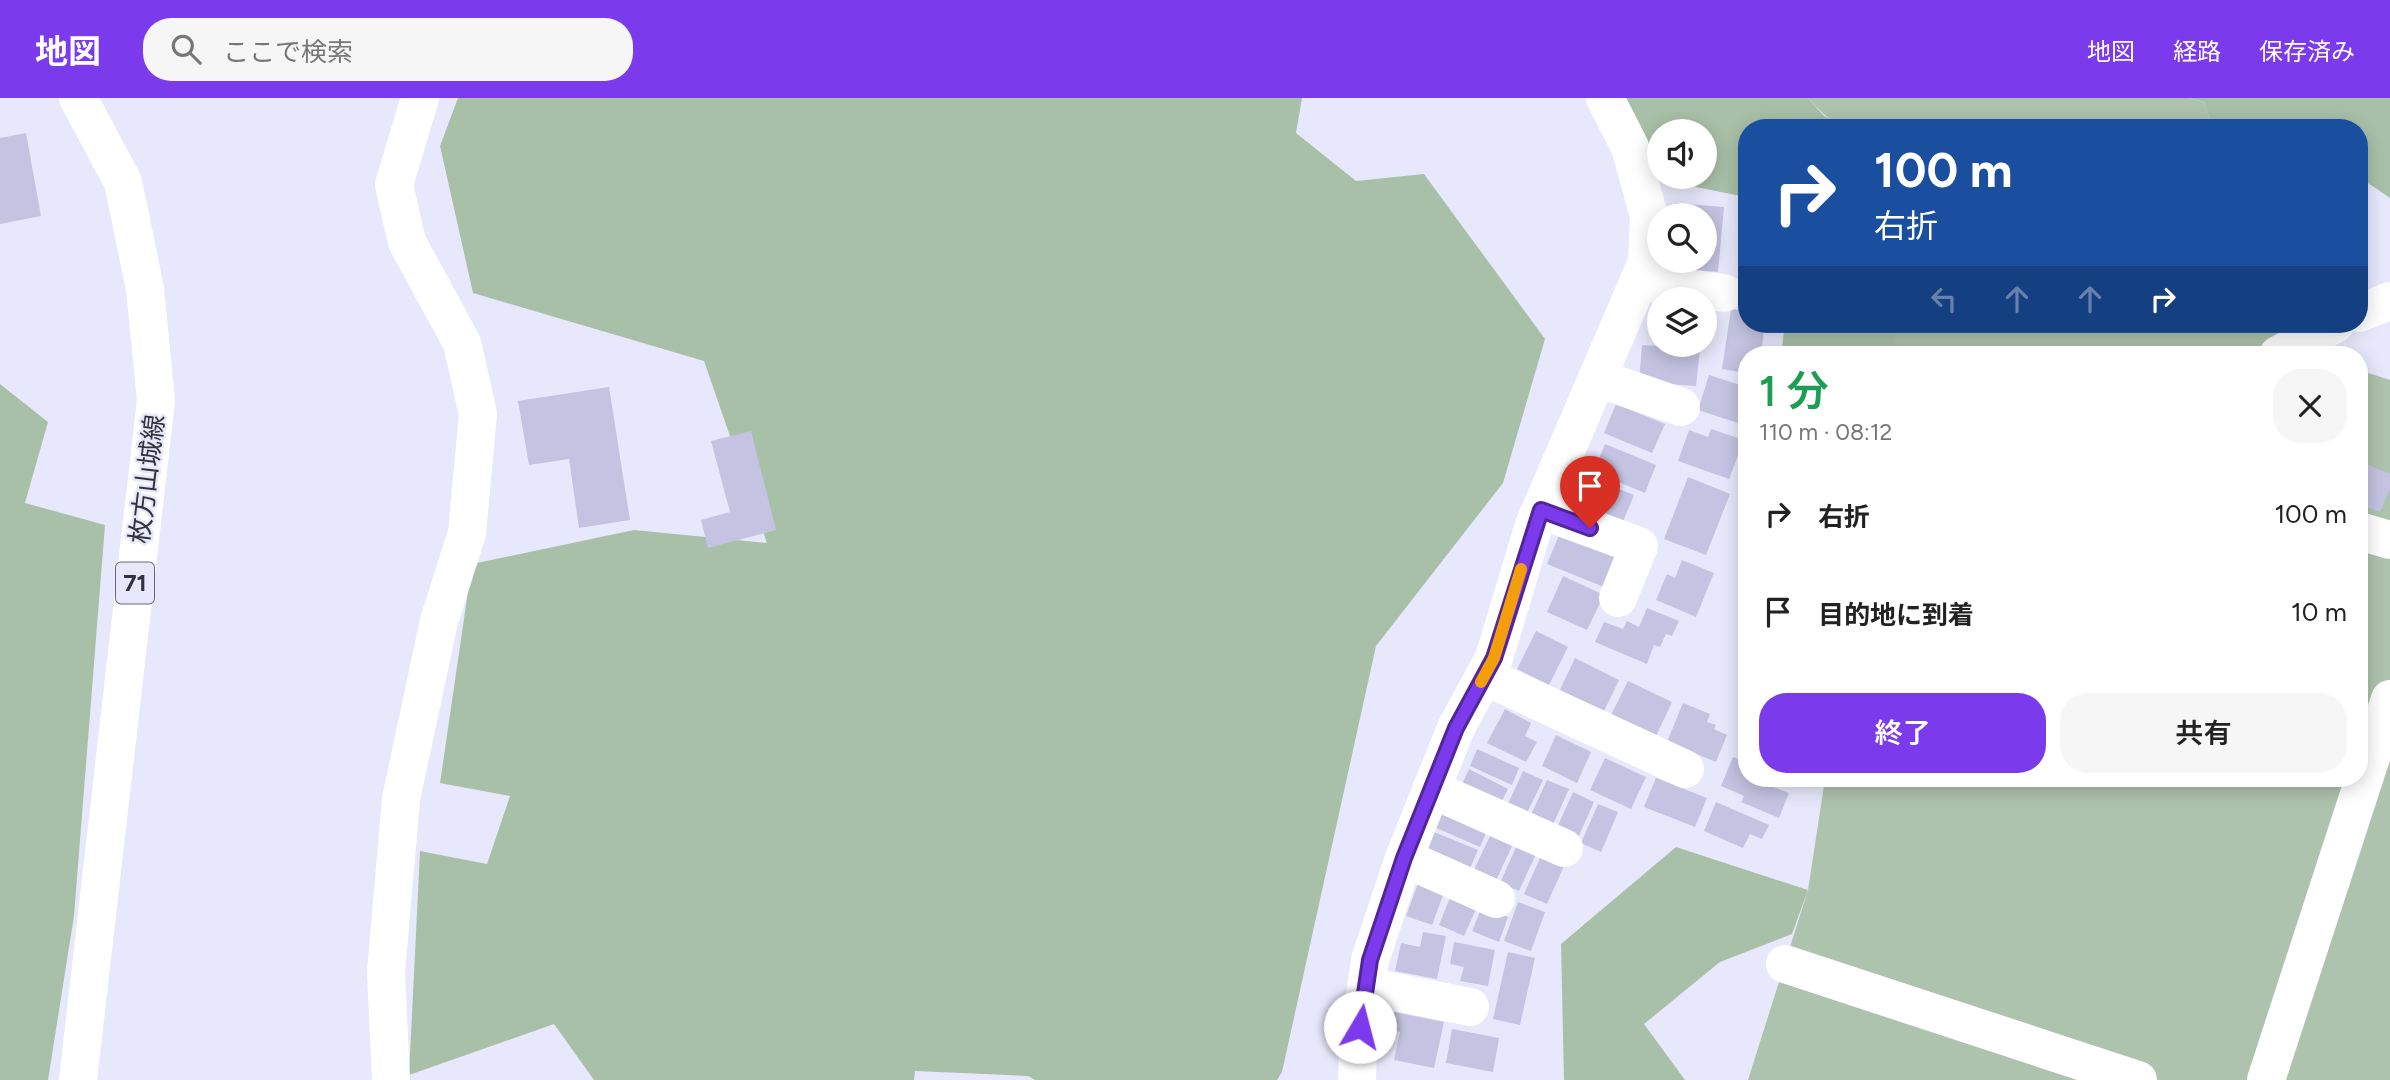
<!DOCTYPE html>
<html lang="ja">
<meta charset="utf-8">
<style>
:root{--surface:#fff;--page:#f6f6f6;--text:#222;--muted:#767676;--accent:#7c3aed}
body{margin:0;font-family:Figtree,"Noto Sans JP",sans-serif;background:var(--page);color:var(--text);height:100vh;display:flex;flex-direction:column;font-size:26px;white-space:nowrap}
*{box-sizing:border-box;margin:0}
p{font-size:23px;color:var(--muted)}
.icon{flex:none;width:38px;height:38px;fill:none;stroke:currentColor;stroke-width:2;stroke-linecap:round;stroke-linejoin:round}
.map{position:relative;flex:1;overflow:hidden}
.side{position:absolute;left:1738px;top:248px;width:630px;height:441px;display:flex;flex-direction:column;background:var(--surface);border-radius:28px;box-shadow:0 4px 18px #0003}
.side>*{flex:none}
.banner{position:absolute;left:1738px;top:21px;width:630px;height:214px;border-radius:28px;box-shadow:0 4px 18px #0003;background:#1a4fa0;color:#fff;overflow:hidden}
.tools{position:absolute;left:1647px;top:21px;display:grid;gap:14px}
.tools a{display:grid;place-items:center;width:70px;height:70px;border-radius:50%;background:var(--surface);box-shadow:0 4px 18px #0003;font-size:35px}
.pin{position:absolute;display:grid;place-items:center;width:60px;height:60px;color:#fff;margin:-72px -30px;border-radius:50% 50% 50% 0;rotate:-45deg;box-shadow:0 0 7px #0007}
.pin .icon{rotate:45deg}
.me{position:absolute;width:77px;margin:-38px;rotate:8deg;stroke-linejoin:round;filter:drop-shadow(0 0 5px #0008)}
.turn{display:flex;align-items:center;gap:24px;height:147px;padding:0 21px;font-size:32px}
.turn .icon{width:91px;height:91px;stroke-width:2.5}
.turn b{display:block;font-size:49px;line-height:60px}
.lanes{display:flex;align-items:center;height:66px;padding:0 21px;background:#0003;justify-content:center;gap:35px;direction:ltr}
.lanes .off{opacity:.35}
.round{display:grid;place-items:center;flex:none;width:74px;height:74px;border-radius:28px;background:var(--page)}
.headline{display:flex;align-items:center;justify-content:space-between;height:119px;padding:0 21px}
h1{font-size:42px;font-weight:600;line-height:52px;color:#1e9e55}
.action{display:flex;gap:14px;margin-top:auto;padding:14px 21px}
.action a{flex:1;height:80px;border-radius:28px;background:var(--accent);color:#fff;font-size:28px;font-weight:600;line-height:80px;text-align:center}
.action a+a{background:var(--page);color:var(--text)}
ul{padding:0;list-style:none}
li{display:flex;align-items:center;gap:21px;height:98px;padding:0 21px}
li div{flex:1}
li b{display:block;font-size:26px}
li em{font-style:normal}
header{display:flex;align-items:center;gap:42px;box-sizing:border-box;height:98px;padding:0 35px;background:var(--accent);color:#fff}
header strong{font-size:33px}
nav{display:flex;gap:38px;margin-inline-start:auto;font-size:24px}
.search{width:490px;height:63px;background:var(--page);display:flex;align-items:center;gap:18px;box-sizing:border-box;padding:0 24px;border-radius:28px;color:var(--muted);font-size:26px}
.map>svg:first-child{display:block}
.green{fill:#aec3ad}
.forest{fill:#a9c0a8;fill-rule:evenodd}
.building{fill:#c4c3e1}
.lines{fill:none;stroke-linecap:round;stroke-linejoin:round}
.minor{stroke:#fff;stroke-width:38}
.major{stroke:#fff;stroke-width:38}
.route-casing{stroke:#51269a;stroke-width:18}
.route{stroke:#7c3aed;stroke-width:12}
.slow{stroke:#f59e0b;stroke-width:12}
.labels{text-anchor:middle;stroke-width:5;stroke-linejoin:round;paint-order:stroke}
.shield{fill:#e8e8fc;stroke:#696975;stroke-width:2}
.shield-label{font-size:24px;font-weight:bold;fill:#32323b}
.street-label{font-size:26px;fill:#32323b;stroke:#e8e8fc}
</style>
<header>
<strong>地図</strong>
<div class="search"><svg class="icon" aria-label="search" viewBox="0 0 24 24"><circle cx="10" cy="10" r="6"/><path d="M15 15l6 6"/></svg>ここで検索</div>
<nav><a>地図</a><a>経路</a><a>保存済み</a></nav>
</header>
<div class="map">
<svg width="2390" height="982" viewBox="0 0 2390 982">
<rect width="100%" height="100%" fill="#e8e8fc"/>
<!-- green -->
<path class="green" d="M1808 0H2189L2204 4 2213 30H1975L1974 23C1949 29 1871 36 1847 29 1830 24 1820 13 1808 0Z
M1896 226H2308L2313 257H1891Z
M2359 272 2390 282V982H1748L1808 792 1825 681H2359Z"/>
<!-- forest -->
<path class="forest" d="M458 0H1302L1296 35 1356 83 1424 76 1545 241 1503 385 1376 548 1282 974 1277 982H1035L1028 978 915 973 914 982H594L554 926 409 977 420 753 487 766 510 698 440 685 472 466 634 432 767 445 704 263 473 195 440 48Z
M1625 0H1808L1824 18 1849 30H1746V99L1656 81ZM1659 33H1704V79H1659Z
M2189 0H2390V100L2359 79V30H2213L2204 4Z
M1785 226H1897L1893 257H1781Z
M0 286 48 324 25 405 105 427 74 818 48 982H0Z
M1676 749 1808 792 1792 836 1720 864 1644 926 1685 982H1564L1561 846Z"/>
<!-- building -->
<path class="building" d="M26 35 41 118 0 126V40Z
M1675 105 1724 109 1718 174 1669 170 1670 163H1704V117H1674Z
M1742 126H1746V177H1740Z
M1657 204H1659V239L1654 238Z
M1704 211 1713 212 1710 243 1704 242Z
M1731 211 1746 213V226H1765L1761 257H1746V275L1722 271Z
M1642 247 1700 251 1696 288 1639 284Z
M1709 277 1746 289V309L1741 326 1698 312Z
M609 289 630 422 579 430 569 361 529 367 518 303Z
M1616 306 1665 326 1652 355 1604 335Z
M1711 331 1744 342 1729 381 1678 363 1689 332 1708 339Z
M751 333 776 432 708 450 701 422 730 414 711 343Z
M1605 346 1656 367 1645 395 1594 374Z
M2359 363 2390 376V391L2380 414 2359 406Z
M1585 377 1634 397 1622 426 1573 406Z
M1688 379 1730 396 1706 457 1664 441Z
M1560 435 1616 459 1604 489 1547 466Z
M1682 462 1714 475 1696 519 1656 502 1667 476 1675 480Z
M1563 478 1604 497 1587 532 1547 514Z
M1647 510 1679 523 1672 538 1666 536 1660 549 1654 547 1647 566 1595 544 1604 524 1623 531 1627 523 1639 529Z
M1536 533 1568 549 1549 587 1517 571Z
M1575 560 1619 582 1604 613 1560 592Z
M1628 583 1672 604 1656 638 1611 617Z
M1683 605 1710 616 1707 624 1716 627 1714 631 1727 637 1716 664 1667 644Z
M1505 611 1531 625 1525 638 1537 644 1526 664 1487 645Z
M1556 637 1591 654 1577 685 1542 668Z
M1477 651 1519 670 1512 687 1470 668Z
M1733 659 1746 664V681H1762L1761 684 1789 695 1779 720 1741 704 1744 698 1721 688Z
M1605 660 1646 679 1631 711 1590 692Z
M1469 671 1508 691 1500 707 1461 688Z
M1523 673 1543 682 1525 719 1506 710Z
M1656 680 1707 700 1695 729 1644 709Z
M1547 682 1569 691 1551 731 1529 721Z
M1573 694 1594 704 1577 742 1556 732Z
M1716 704 1769 727 1762 741 1750 736 1743 750 1704 733Z
M1598 706 1618 714 1601 754 1581 745Z
M1441 712 1487 733 1480 749 1434 729Z
M1434 734 1478 752 1470 770 1426 751Z
M1490 738 1512 748 1495 785 1473 774Z
M1517 747 1536 756 1519 793 1500 785Z
M1541 758 1564 768 1547 806 1524 796Z
M1420 780 1446 789 1432 827 1406 818Z
M1452 795 1478 807 1464 838 1439 827Z
M1518 804 1545 814 1531 853 1504 843Z
M1482 809 1508 819 1499 844 1472 833Z
M1423 834 1446 838 1437 881 1395 873 1401 845 1420 849Z
M1454 844 1495 852 1488 888 1460 883 1464 869 1450 866Z
M1508 854 1535 860 1520 927 1493 921Z
M1384 912 1444 924 1434 970 1394 962 1400 934 1380 930Z
M1452 931 1499 940 1493 974 1446 965Z"/>
<g class="lines">
<!-- minor -->
<path class="minor" d="M1638 184 1724 195
M2359 215 2390 203
M2278 257 2335 226
M1597 280 1681 309
M1541 412 1639 448 1618 500
M2359 433 2390 442
M1484 578 1685 671
M1431 691 1564 750
M1404 760 1496 801
M1785 866 2138 982
M1366 888 1470 909
M391 982 386 874 401 701 439 523 467 435 478 316 462 245 407 144 394 87 420 0
M1357 982 1358 949 1370 862 1404 760 1456 630 1494 560 1534 427 1647 164 1649 118 1630 49 1605 0
M2266 982 2390 601"/>
<!-- major -->
<path class="major" d="M78 0 123 84 145 191 156 302 78 982"/>
</g>
<g class="lines">
<defs>
<path id="route" d="M1360 929 1370 862 1404 760 1456 630 1494 560 1541 412 1590 430"/>
</defs>
<!-- route casing -->
<use href="#route" class="route-casing"/>
<!-- route -->
<use href="#route" class="route"/>
<!-- slow -->
<path class="slow" d="M1481 584 1494 560 1521 471"/>
</g>
<g class="labels">
<!-- shield labels -->
<rect class="shield" x="116" y="464.5" width="38" height="41" rx="5"/>
<g class="shield-label">
<text x="135" y="493">71</text>
</g>
<!-- street labels -->
<g class="street-label">
<text transform="translate(147 381) rotate(-83)" y="9">枚方山城線</text>
</g>
</g>
</svg>
<div class="tools">
<a><svg class="icon" aria-label="sound" viewBox="0 0 24 24"><path d="M4 9h4l5-4v14l-5-4H4zM17 9q2 3 0 6"/></svg></a>
<a><svg class="icon" aria-label="search" viewBox="0 0 24 24"><circle cx="10" cy="10" r="6"/><path d="M15 15l6 6"/></svg></a>
<a><svg class="icon" aria-label="layers" viewBox="0 0 24 24"><path d="M12 4l9 5-9 5-9-5zM3 14l9 5 9-5"/></svg></a>
</div>
<div class="pin" style="left:1590px;top:430px;background:#d93025"><svg class="icon" aria-label="arrive" viewBox="0 0 24 24"><path d="M6 21V4h12l-3 4 3 4H6"/></svg></div>
<svg class="me" style="left:1360px;top:929px" viewBox="-20 -20 40 40"><circle r="19" fill="#fff"/><path d="M0-13L10 11 0 6-10 11z" fill="#7c3aed"/></svg>
<div class="banner">
<div class="turn"><svg class="icon" aria-label="right" viewBox="0 0 24 24"><path d="M7 20v-9h11M14 6l5 5-5 5"/></svg><div><b>100 m</b>右折</div></div>
<div class="lanes"><svg class="icon off" aria-label="left" viewBox="0 0 24 24"><path d="M17 20v-9H6M10 6l-5 5 5 5"/></svg><svg class="icon off" aria-label="ahead" viewBox="0 0 24 24"><path d="M12 20V5M6 11l6-6 6 6"/></svg><svg class="icon off" aria-label="ahead" viewBox="0 0 24 24"><path d="M12 20V5M6 11l6-6 6 6"/></svg><svg class="icon" aria-label="right" viewBox="0 0 24 24"><path d="M7 20v-9h11M14 6l5 5-5 5"/></svg></div>
</div>
<section class="side">
<div class="headline"><div><h1>1 分</h1><p>110 m · 08:12</p></div><a class="round"><svg class="icon" aria-label="close" viewBox="0 0 24 24"><path d="M6 6l12 12M18 6L6 18"/></svg></a></div>
<ul>
<li><svg class="icon" aria-label="right" viewBox="0 0 24 24"><path d="M7 20v-9h11M14 6l5 5-5 5"/></svg><div><b>右折</b></div><em>100 m</em></li>
<li><svg class="icon" aria-label="arrive" viewBox="0 0 24 24"><path d="M6 21V4h12l-3 4 3 4H6"/></svg><div><b>目的地に到着</b></div><em>10 m</em></li>
</ul>
<div class="action"><a>終了</a><a>共有</a></div>
</section>
</div>
